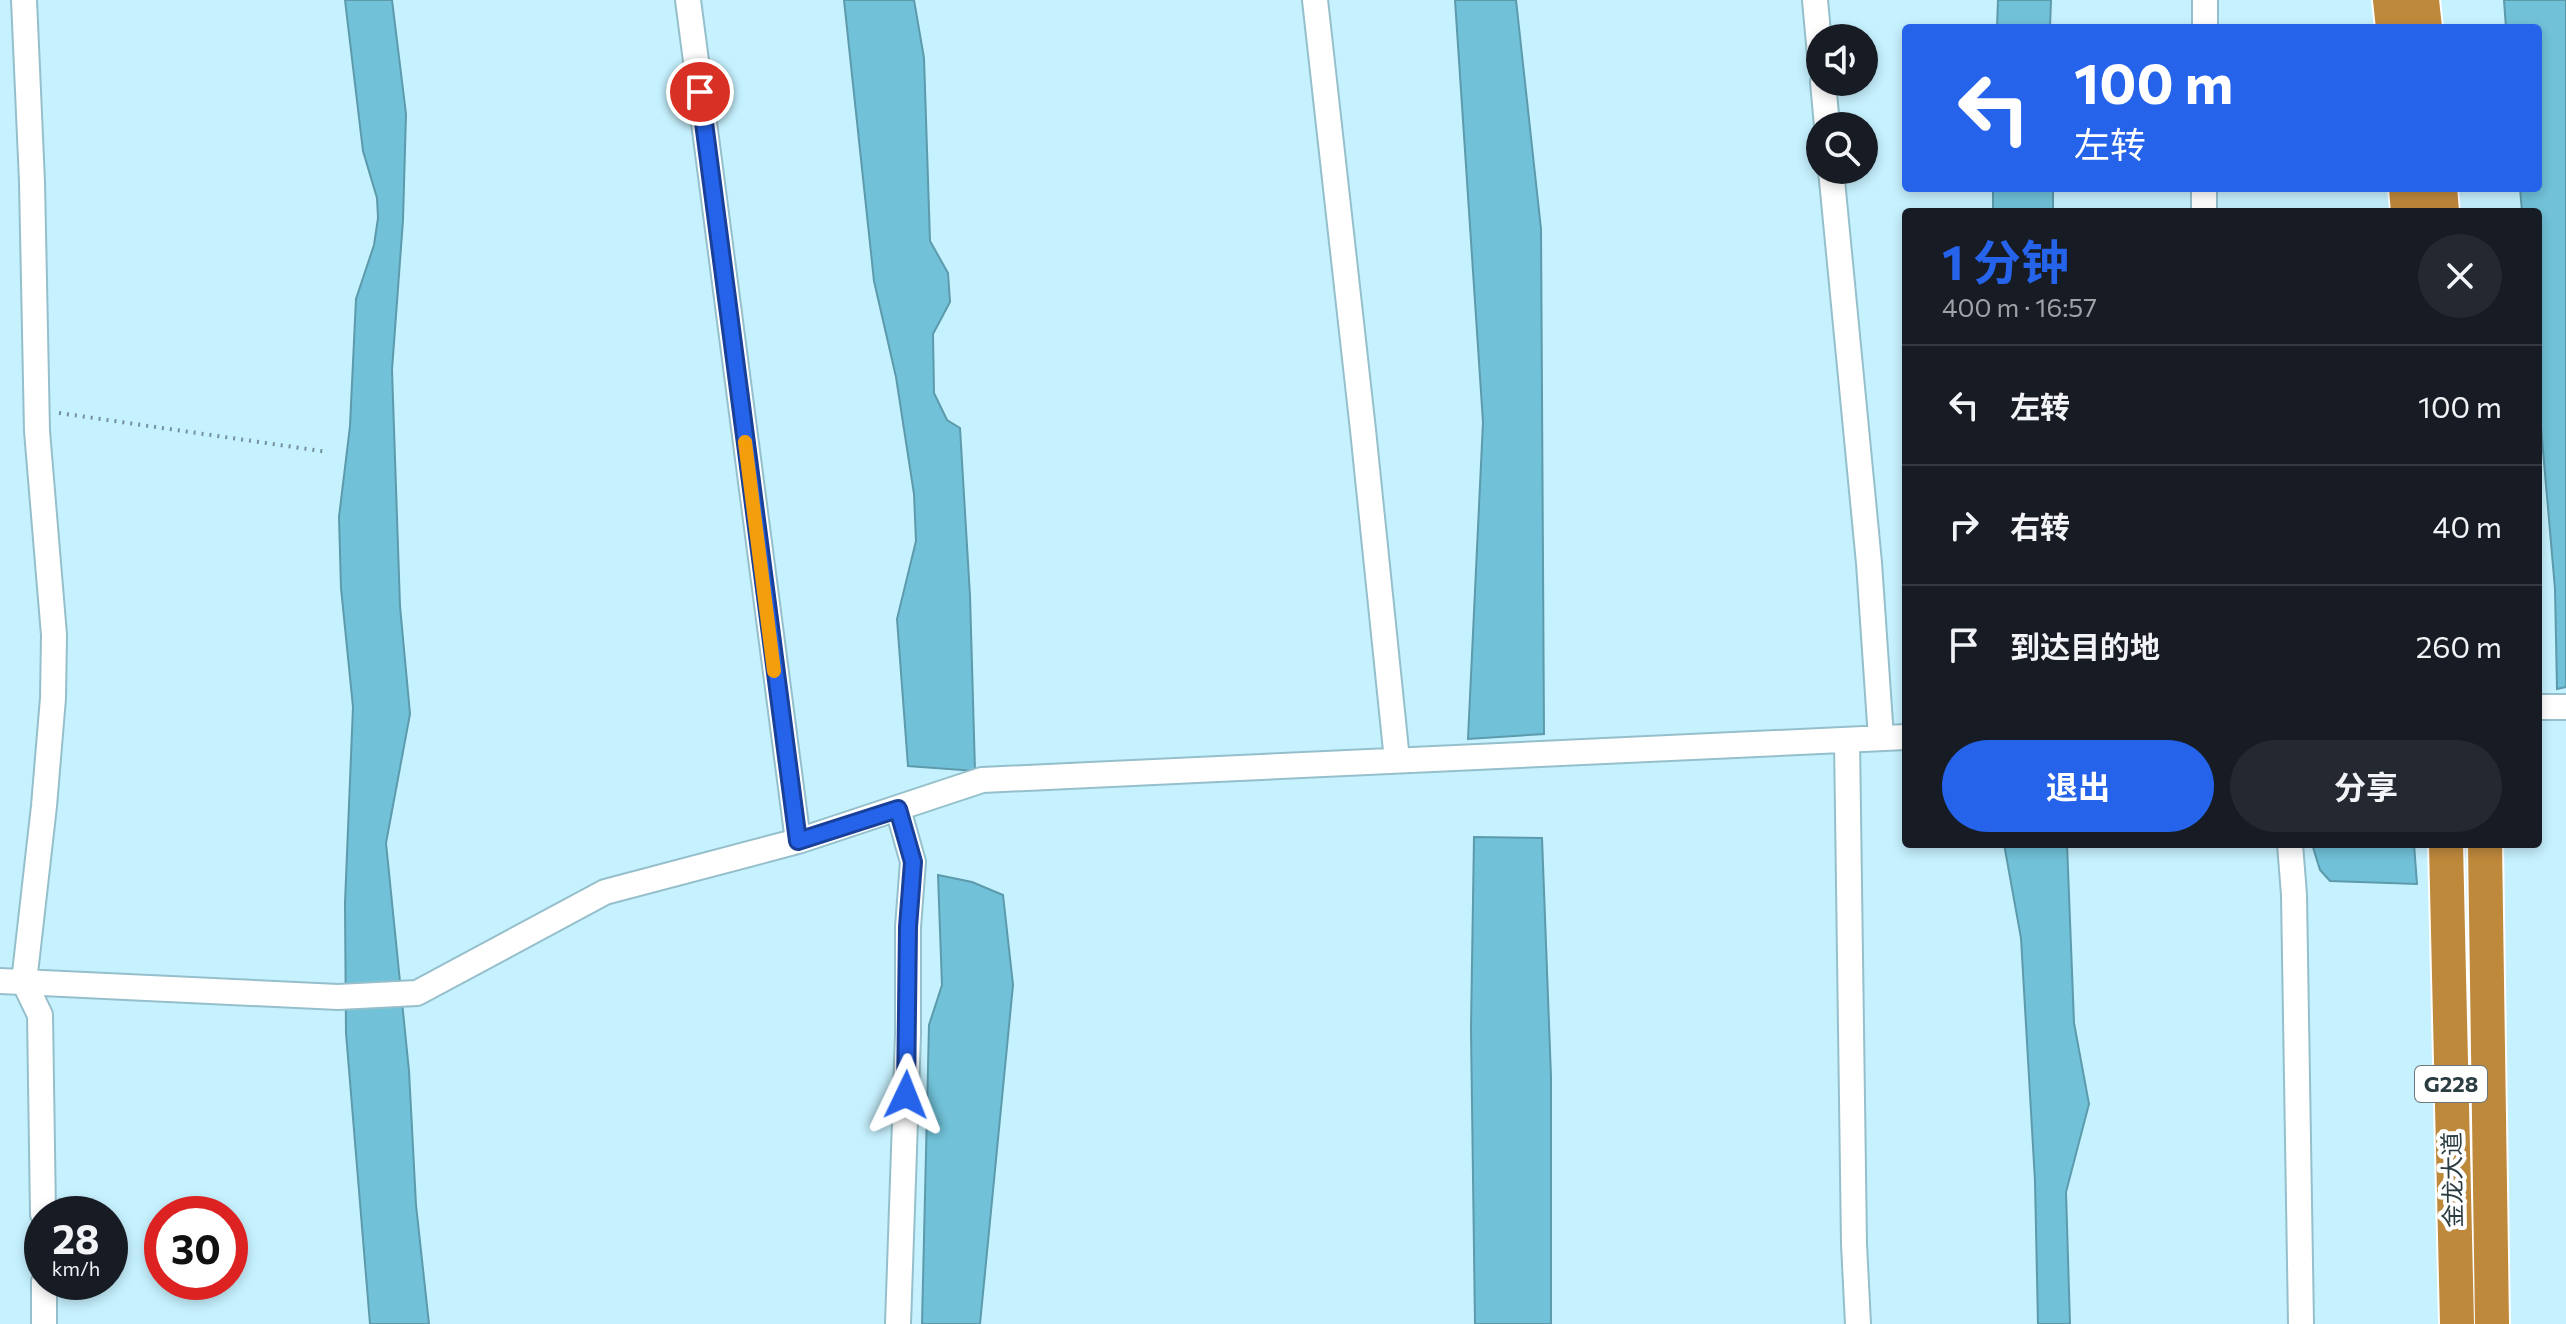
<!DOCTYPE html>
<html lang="zh">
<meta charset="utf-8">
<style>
:root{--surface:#171b24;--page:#242831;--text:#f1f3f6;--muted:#9ea1a6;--line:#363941;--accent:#2563eb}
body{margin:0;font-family:Commissioner,"Noto Sans SC",sans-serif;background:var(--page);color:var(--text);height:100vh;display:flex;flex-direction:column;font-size:30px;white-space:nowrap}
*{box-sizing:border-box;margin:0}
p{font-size:26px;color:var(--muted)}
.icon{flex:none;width:44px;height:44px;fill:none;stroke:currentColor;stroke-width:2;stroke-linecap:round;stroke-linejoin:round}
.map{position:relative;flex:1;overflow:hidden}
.sheet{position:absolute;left:1902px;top:208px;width:640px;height:640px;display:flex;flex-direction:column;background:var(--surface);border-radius:8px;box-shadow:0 4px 12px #0003}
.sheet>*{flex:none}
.top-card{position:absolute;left:1902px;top:24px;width:640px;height:168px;border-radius:8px;box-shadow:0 4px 12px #0003;background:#2563eb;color:#fff;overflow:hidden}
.buttons{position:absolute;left:1806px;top:24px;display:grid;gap:16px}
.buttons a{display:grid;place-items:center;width:72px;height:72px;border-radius:50%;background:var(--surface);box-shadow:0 4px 12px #0003;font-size:40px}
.speed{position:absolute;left:24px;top:1196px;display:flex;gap:16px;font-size:40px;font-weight:700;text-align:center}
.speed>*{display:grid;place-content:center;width:104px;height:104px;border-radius:50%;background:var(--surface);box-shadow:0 4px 12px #0003;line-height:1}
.speed small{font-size:20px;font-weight:400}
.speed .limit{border:12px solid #d22;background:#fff;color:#111}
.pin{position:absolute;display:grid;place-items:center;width:68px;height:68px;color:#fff;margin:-34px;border:4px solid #fff;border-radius:50%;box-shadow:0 2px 8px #0007}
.me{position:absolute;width:88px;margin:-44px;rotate:2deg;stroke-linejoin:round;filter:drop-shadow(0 0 6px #0008)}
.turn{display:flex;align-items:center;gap:28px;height:168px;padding:0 40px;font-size:36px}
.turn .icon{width:104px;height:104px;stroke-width:2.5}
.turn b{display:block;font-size:56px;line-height:68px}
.round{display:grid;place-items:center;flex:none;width:84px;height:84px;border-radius:42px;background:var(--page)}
.overview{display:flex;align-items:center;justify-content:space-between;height:136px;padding:0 40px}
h1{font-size:48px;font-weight:700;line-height:60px;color:var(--accent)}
.primary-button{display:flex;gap:16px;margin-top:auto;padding:16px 40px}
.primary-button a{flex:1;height:92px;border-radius:48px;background:var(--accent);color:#fff;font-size:32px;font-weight:700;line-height:92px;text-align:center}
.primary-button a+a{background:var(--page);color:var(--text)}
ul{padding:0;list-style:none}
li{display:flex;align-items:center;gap:24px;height:120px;padding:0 40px;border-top:2px solid var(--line)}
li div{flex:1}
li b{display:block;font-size:30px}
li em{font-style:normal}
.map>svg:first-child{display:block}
.water{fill:#71c2d9;stroke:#5c9aac;stroke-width:2}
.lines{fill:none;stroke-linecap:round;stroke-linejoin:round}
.minor-casing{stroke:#95bfcb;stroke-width:28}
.highway-casing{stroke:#fff;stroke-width:38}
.path{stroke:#74919a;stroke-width:4;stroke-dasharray:2 6;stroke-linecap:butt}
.minor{stroke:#fff;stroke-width:24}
.highway{stroke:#bf893c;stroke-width:34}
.route-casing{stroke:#184099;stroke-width:20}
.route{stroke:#2563eb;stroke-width:14}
.slow{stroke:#f59e0b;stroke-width:14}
.labels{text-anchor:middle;stroke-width:8;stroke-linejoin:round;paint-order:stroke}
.shield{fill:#fff;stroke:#6b777b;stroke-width:2}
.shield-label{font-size:22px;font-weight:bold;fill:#2b3d42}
.street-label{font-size:24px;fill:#2b3d42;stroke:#fff}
</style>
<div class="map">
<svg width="2566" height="1324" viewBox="0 0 2566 1324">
<rect width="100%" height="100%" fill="#c6f1fe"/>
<!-- water -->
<path class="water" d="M345 0H392L406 114 403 220 392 370 400 606 410 714 386 843 409 1071 416 1205 429 1324H370L346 1033 345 903 353 707 341 588 339 517 350 426 356 299 374 245 378 218 377 198 363 151Z
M844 0H914L924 58 930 241 948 273 950 302 933 334 934 393 947 420 960 428 970 596 975 771 908 766 897 619 916 541 914 494 896 377 874 281Z
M1455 0H1516L1541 229 1544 734 1468 739 1483 422Z
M1998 0H2051L2050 28H1997Z
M2504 0H2566V687L2557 689 2555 589 2538 393V212H2522L2520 188H2538V28H2506Z
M1993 188H2053V212H1993Z
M1474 837 1542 838 1551 1077V1324H1475L1471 1029Z
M2004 844H2067L2074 1023 2089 1104 2066 1192 2070 1324H2038L2035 1181 2021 938Z
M2312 844H2414L2417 884 2330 881 2320 870Z
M938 875 972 882 1003 895 1013 985 980 1324H922L929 1025 942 985Z"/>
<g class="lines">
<defs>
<path id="minor" d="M24 0 32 182 37 431 54 635 53 698 44 806 24 982 40 1015 43 1214
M688 0 798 841
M1315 0 1363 430 1397 760
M1815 0 1820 55
M2205 28V0
M1823 82 1827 126
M1831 170 1869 563 1881 738
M2204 212V188
M2538 707H2566
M1847 740 1854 1244 1858 1324
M898 809 913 862 908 927V1034L898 1324
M2290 844 2294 895 2301 1324
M0 981 338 997 417 993 605 892 798 841 982 780 1906 737
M44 1282V1324"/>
<path id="highway" d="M2390 0 2393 28
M2422 0 2425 28
M2406 188 2408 212
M2440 188 2442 212
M2446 844 2457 1324
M2485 844 2492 1324"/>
</defs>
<!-- minor casing -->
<use href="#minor" class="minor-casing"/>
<!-- highway casing -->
<use href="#highway" class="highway-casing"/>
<!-- path -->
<path class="path" d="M59 413 328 452"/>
<!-- minor -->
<use href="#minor" class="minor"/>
<!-- highway -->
<use href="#highway" class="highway"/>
</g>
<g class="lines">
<defs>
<path id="route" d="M700 92 798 841 898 809 913 862 908 927 906 1095"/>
</defs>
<!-- route casing -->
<use href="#route" class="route-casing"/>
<!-- route -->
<use href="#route" class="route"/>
<!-- slow -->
<path class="slow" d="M745 442 774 671"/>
</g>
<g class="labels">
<!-- shield labels -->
<rect class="shield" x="2415" y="1066" width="72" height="36" rx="6"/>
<g class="shield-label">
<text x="2451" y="1092">G228</text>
</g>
<!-- street labels -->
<g class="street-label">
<text transform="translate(2453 1180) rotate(-91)" y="8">金龙大道</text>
</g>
</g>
</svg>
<div class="buttons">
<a><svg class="icon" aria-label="sound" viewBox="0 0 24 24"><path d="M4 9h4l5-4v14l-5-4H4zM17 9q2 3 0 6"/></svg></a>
<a><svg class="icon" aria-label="search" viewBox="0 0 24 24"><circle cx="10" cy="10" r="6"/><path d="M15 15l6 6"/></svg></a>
</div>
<div class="speed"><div>28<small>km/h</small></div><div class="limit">30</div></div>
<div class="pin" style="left:700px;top:92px;background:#d93025"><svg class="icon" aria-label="arrive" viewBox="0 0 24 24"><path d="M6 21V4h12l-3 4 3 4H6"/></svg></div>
<svg class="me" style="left:906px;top:1095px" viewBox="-20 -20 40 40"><path d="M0-17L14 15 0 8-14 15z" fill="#2563eb" stroke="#fff" stroke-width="4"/></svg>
<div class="top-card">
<div class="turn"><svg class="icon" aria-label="left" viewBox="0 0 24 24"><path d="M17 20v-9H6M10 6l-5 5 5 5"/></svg><div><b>100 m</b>左转</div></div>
</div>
<section class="sheet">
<div class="overview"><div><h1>1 分钟</h1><p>400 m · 16:57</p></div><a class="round"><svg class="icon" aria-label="close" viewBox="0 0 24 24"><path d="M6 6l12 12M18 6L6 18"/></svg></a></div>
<ul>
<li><svg class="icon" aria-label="left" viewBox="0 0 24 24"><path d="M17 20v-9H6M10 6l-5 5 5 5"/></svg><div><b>左转</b></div><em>100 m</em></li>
<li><svg class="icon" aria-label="right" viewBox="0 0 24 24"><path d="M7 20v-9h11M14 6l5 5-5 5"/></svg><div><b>右转</b></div><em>40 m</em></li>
<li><svg class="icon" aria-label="arrive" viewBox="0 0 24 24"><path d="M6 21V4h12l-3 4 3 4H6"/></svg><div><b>到达目的地</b></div><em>260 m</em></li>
</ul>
<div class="primary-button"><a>退出</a><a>分享</a></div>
</section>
</div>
